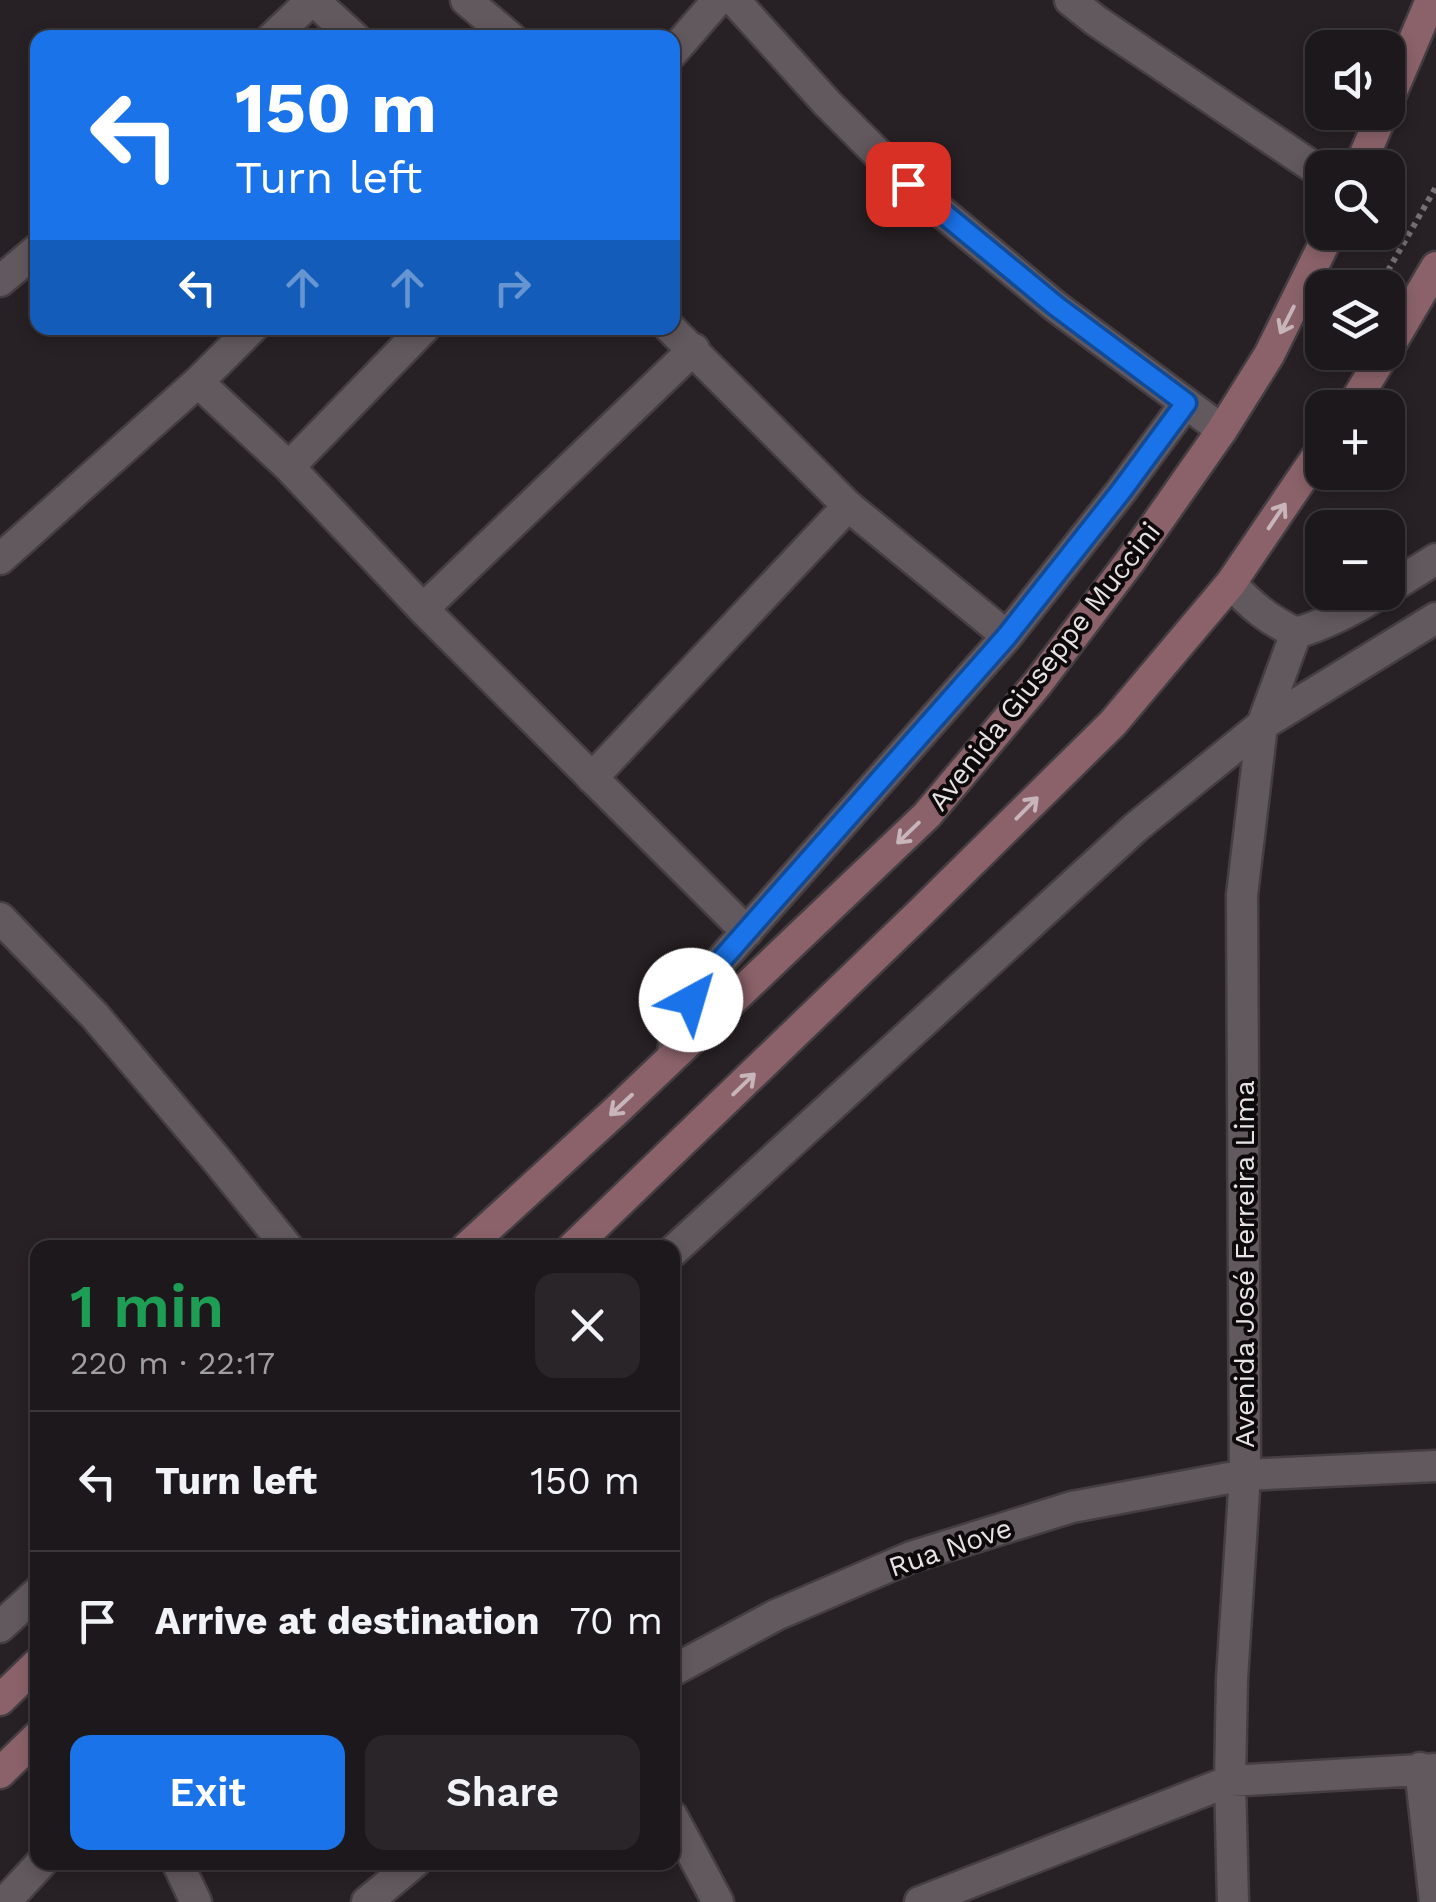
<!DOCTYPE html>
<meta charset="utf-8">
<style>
:root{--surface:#1d181b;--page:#2a2528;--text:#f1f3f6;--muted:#a0a0a3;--line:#3b373a;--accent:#1a73e8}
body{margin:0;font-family:"Work Sans",sans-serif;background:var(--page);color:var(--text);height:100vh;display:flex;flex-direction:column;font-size:38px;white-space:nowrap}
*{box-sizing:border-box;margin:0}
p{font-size:32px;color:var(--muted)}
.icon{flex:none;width:55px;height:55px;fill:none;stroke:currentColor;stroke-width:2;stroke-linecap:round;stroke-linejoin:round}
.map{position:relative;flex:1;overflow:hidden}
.sheet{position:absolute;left:30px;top:1240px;width:650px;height:630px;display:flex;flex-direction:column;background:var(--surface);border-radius:20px;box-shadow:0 5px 15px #0003,0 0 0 2px var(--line)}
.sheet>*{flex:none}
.banner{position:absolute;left:30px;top:30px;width:650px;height:305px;border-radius:20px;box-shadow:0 5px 15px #0003,0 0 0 2px var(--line);background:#1a73e8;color:#fff;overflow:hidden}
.buttons{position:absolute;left:1305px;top:30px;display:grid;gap:20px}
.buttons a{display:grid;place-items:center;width:100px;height:100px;border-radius:20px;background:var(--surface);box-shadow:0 5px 15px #0003,0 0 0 2px var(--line);font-size:50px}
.pin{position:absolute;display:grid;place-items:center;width:85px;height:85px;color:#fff;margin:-42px;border-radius:20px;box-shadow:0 5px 15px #0006}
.me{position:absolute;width:110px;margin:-55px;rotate:39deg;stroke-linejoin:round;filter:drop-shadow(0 0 8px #0008)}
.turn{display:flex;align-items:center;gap:35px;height:210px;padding:0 40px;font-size:45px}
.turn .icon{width:130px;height:130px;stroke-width:2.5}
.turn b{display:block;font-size:70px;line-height:85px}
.lanes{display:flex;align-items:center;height:95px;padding:0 40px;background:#0003;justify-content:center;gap:50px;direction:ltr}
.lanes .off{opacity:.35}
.round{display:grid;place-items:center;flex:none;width:105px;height:105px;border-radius:20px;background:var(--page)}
.headline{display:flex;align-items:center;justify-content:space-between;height:170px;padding:0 40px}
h1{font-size:60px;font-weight:600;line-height:75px;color:#1e9e55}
.action{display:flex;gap:20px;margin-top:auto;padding:20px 40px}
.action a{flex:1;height:115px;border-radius:20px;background:var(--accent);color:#fff;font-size:40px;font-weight:600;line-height:115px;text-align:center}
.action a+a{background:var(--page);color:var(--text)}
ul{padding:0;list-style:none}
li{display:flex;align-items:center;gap:30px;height:140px;padding:0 40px;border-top:2px solid var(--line)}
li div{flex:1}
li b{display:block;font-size:38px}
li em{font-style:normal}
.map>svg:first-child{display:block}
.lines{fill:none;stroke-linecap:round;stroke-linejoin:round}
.street-casing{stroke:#443d41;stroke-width:35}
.secondary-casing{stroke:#443d41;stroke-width:35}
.path{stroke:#767073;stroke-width:6;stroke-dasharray:5 5;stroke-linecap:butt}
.street{stroke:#62595e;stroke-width:30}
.secondary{stroke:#8b626a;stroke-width:30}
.oneway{stroke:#c7b5b9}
.route-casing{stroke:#114b97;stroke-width:25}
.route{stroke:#1a73e8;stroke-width:18}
.labels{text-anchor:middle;stroke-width:8;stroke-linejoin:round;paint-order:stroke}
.street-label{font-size:28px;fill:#e7e2e4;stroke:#0e0a0c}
</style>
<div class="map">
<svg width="1436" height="1902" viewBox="0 0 1436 1902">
<rect width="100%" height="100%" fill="#272024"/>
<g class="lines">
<defs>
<path id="street" d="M313 0 355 38
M466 0 511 38
M734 0 827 103 908 184 1055 306 1222 430
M1070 0 1095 20 1322 173
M272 38 312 0
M672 53 718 0
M0 281 38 249
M670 328 848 506 1007 636
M198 382 289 467 423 609 747 932
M289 467 424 328
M0 559 198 382 252 328
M1231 583C1251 606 1269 620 1296 633 1327 624 1355 609 1382 592
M1388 589 1436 559
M423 609 694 349
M592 778 848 506
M0 918 95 1016 216 1159 288 1248
M672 1057 679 1018 702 982 1007 636 1122 490 1186 403
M672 1252 1135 828 1262 725 1436 618
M0 1627 38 1592
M672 1671 776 1615 911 1557 1072 1507 1245 1475 1436 1466
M1420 1768 1435 1902
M672 1816 718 1902
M177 1862 196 1902
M5 1902 42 1862
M367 1902 415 1862
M920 1902 1230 1781 1436 1769
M1233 1902 1230 1781 1232 1679 1245 1475 1242 895 1262 725 1296 633"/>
<path id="secondary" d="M1388 101 1431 0
M1359 168 1383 112
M1388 349 1436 267
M1351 408 1385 352
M466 1248 618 1109 927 815 1038 683 1131 560 1222 430 1269 355 1330 232
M572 1248 920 913 1113 723 1231 583 1322 449
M0 1700 38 1663
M0 1773 38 1736"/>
</defs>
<!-- street casing -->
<use href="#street" class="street-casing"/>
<!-- secondary casing -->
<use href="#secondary" class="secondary-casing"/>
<!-- path -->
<path class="path" d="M1378 288 1436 187"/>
<!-- street -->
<use href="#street" class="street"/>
<!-- secondary -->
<use href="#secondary" class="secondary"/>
</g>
<!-- one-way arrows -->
<defs><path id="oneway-shaft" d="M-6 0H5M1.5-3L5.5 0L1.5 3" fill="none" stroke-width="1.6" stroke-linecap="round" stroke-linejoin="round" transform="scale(2.5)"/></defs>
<g class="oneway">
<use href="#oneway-shaft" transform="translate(1287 320) rotate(117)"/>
<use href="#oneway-shaft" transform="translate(1277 516) rotate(-56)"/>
<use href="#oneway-shaft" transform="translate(1027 808) rotate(-45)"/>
<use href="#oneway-shaft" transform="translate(908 833) rotate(136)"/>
<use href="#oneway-shaft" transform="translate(744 1084) rotate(-44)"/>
<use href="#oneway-shaft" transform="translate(621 1105) rotate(137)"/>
</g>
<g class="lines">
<defs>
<path id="route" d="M691 1000 702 982 1007 636 1122 490 1186 403 1056 306 908 184"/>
</defs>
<!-- route casing -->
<use href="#route" class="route-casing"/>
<!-- route -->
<use href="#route" class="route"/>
</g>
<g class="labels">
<!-- street labels -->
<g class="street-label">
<text transform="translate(1044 666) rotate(-52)" y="10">Avenida Giuseppe Muccini</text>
<text transform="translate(1244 1264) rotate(-90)" y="10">Avenida José Ferreira Lima</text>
<text transform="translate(950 1547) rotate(-19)" y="10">Rua Nove</text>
</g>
</g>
</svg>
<div class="buttons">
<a><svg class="icon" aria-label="sound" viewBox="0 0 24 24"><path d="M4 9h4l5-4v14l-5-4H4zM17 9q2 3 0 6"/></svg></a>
<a><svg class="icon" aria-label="search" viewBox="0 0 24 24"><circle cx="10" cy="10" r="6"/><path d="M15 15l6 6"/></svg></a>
<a><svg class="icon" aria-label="layers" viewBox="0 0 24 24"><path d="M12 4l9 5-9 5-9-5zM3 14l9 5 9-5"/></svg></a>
<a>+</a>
<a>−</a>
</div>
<div class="pin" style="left:908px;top:184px;background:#d93025"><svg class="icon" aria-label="arrive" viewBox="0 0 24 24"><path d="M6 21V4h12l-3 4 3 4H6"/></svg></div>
<svg class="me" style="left:691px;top:1000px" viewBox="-20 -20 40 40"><circle r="19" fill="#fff"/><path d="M0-13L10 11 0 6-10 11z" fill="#1a73e8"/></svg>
<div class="banner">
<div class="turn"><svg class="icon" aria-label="left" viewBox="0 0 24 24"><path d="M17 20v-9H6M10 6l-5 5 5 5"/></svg><div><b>150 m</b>Turn left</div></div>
<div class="lanes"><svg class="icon" aria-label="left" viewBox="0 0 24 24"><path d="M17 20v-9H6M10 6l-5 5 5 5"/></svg><svg class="icon off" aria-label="ahead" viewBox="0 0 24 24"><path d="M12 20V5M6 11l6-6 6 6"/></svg><svg class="icon off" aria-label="ahead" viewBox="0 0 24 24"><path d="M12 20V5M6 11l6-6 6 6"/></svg><svg class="icon off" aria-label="right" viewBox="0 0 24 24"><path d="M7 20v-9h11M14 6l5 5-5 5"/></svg></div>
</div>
<section class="sheet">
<div class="headline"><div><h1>1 min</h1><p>220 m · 22:17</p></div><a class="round"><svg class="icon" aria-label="close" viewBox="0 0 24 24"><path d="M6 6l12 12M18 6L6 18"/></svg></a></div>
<ul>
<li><svg class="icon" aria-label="left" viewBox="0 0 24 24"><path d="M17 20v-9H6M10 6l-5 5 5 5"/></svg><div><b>Turn left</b></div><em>150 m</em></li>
<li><svg class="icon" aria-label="arrive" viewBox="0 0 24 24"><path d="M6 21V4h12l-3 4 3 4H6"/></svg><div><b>Arrive at destination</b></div><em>70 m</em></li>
</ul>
<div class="action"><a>Exit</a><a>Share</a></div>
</section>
</div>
